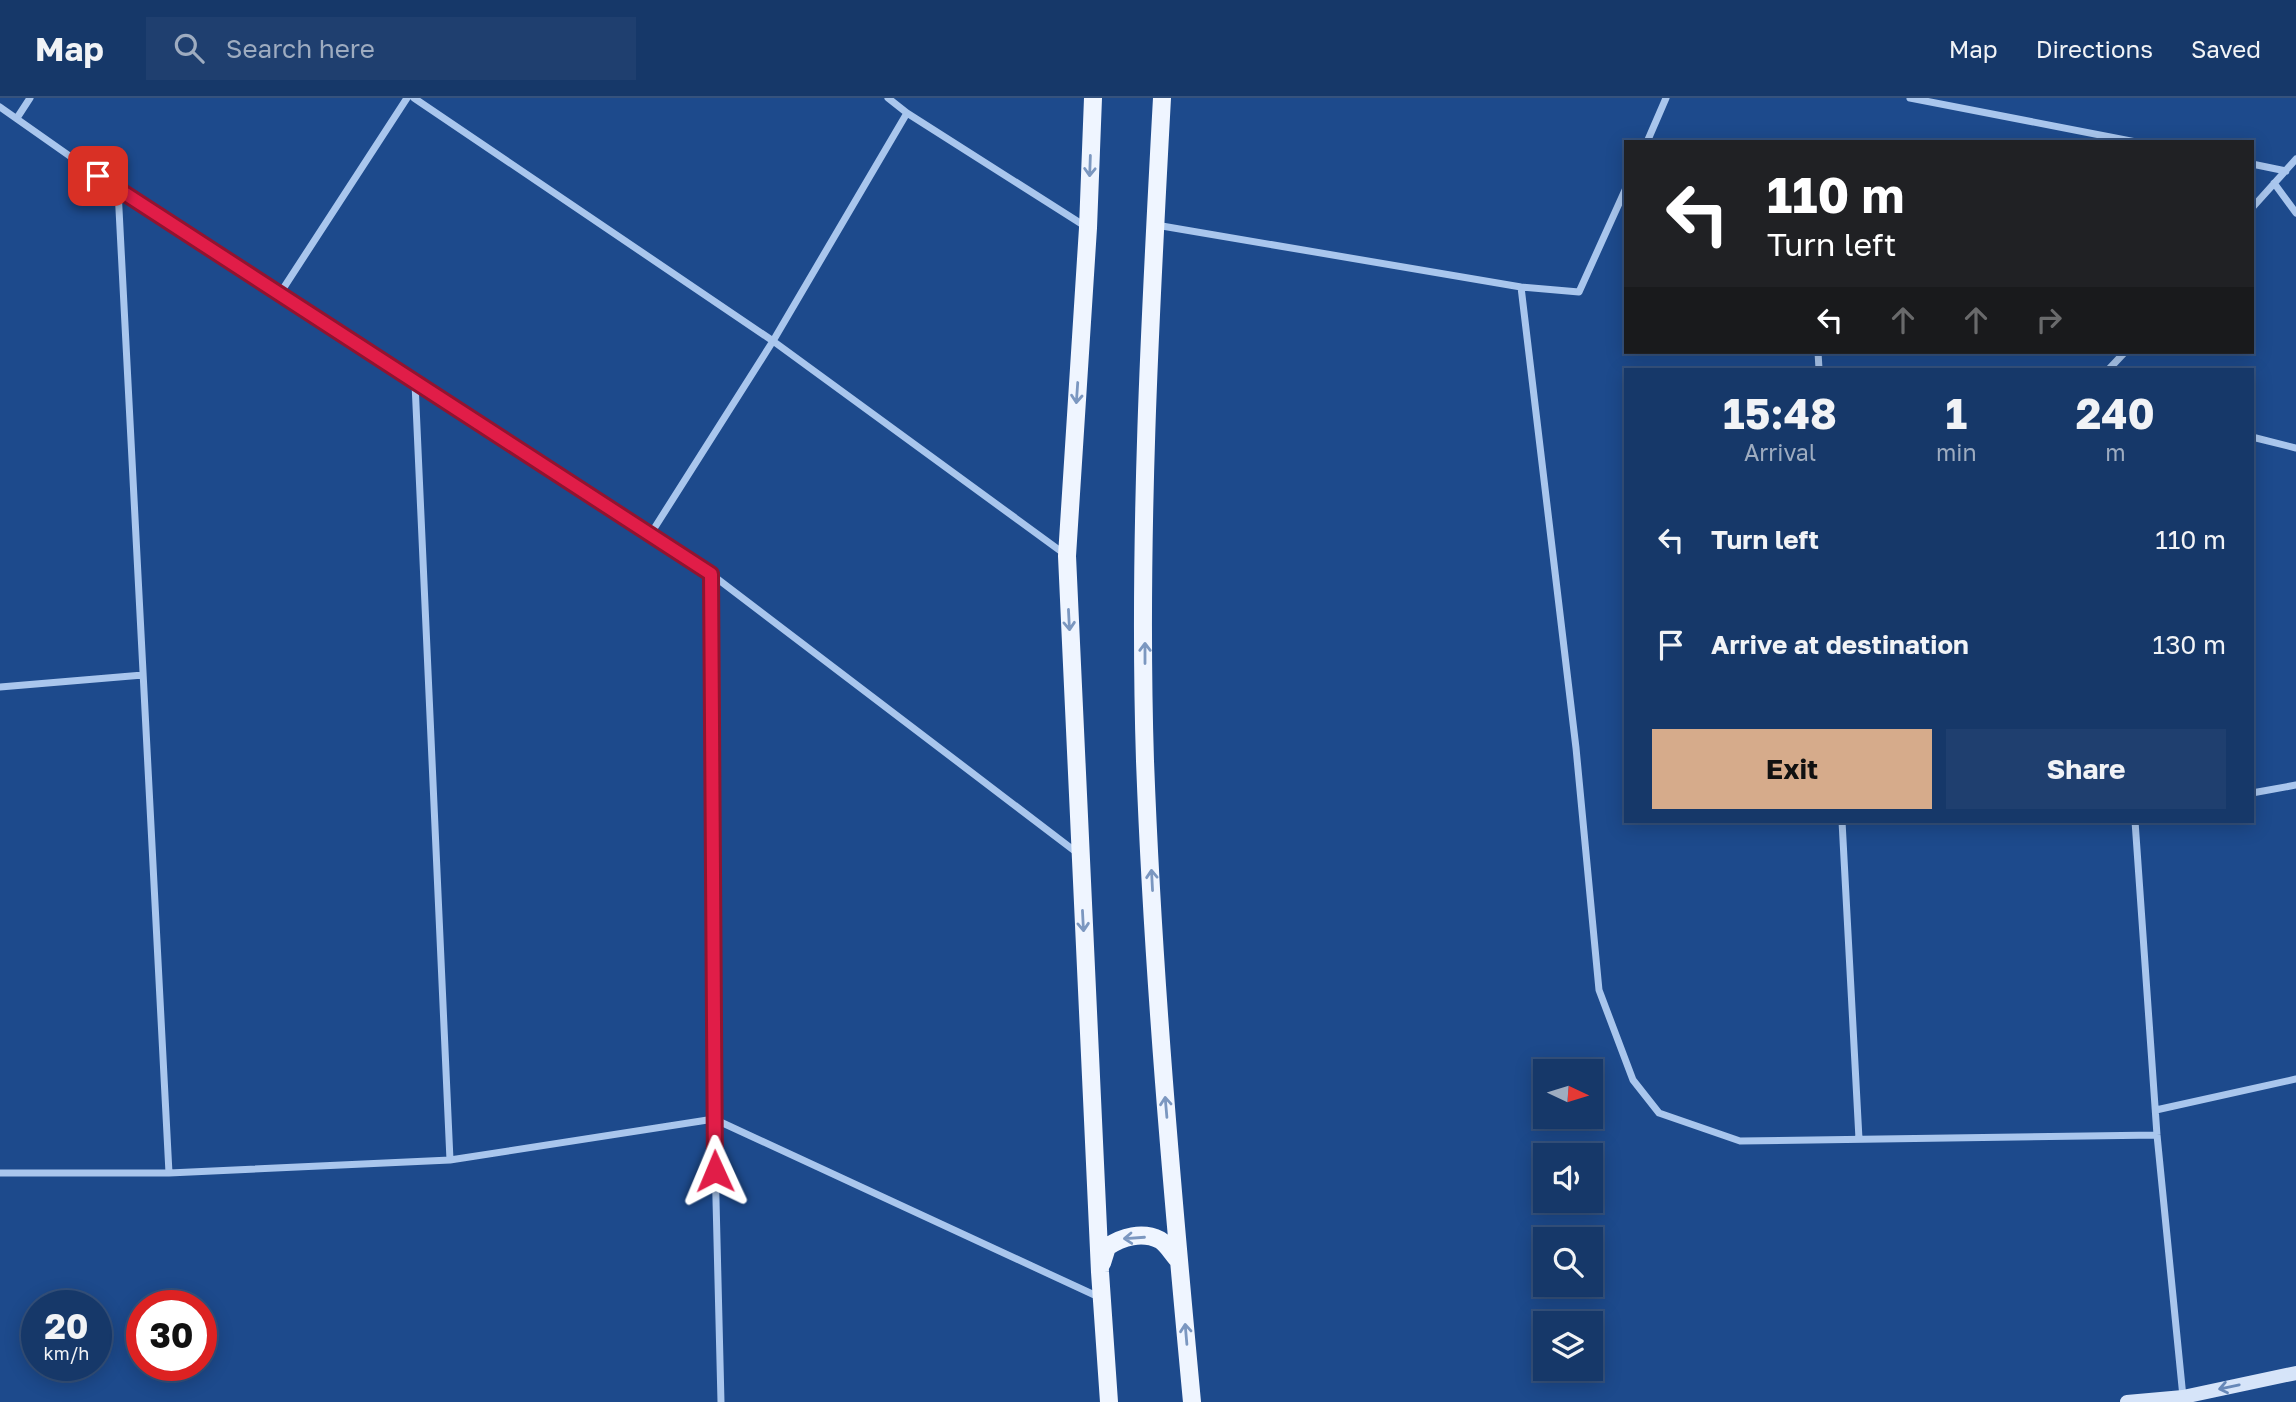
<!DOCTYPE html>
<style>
:root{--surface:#163869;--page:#1f3f6f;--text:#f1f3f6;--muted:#9eacc0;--line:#35527d;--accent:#d6ab8b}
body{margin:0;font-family:"Golos Text",sans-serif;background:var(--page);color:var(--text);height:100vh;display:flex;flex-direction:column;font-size:26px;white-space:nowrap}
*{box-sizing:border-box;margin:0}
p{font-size:23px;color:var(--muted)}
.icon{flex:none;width:38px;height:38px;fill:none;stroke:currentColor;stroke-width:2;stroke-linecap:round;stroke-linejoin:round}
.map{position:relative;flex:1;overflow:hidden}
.drawer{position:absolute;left:1624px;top:270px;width:630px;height:455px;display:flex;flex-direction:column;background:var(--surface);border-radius:0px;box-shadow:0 4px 18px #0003,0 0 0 2px var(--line)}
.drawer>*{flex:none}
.banner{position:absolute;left:1624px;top:42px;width:630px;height:214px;border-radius:0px;box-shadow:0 4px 18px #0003,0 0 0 2px var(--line);background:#202124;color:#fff;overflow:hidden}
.needle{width:46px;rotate:94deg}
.tools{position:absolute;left:1533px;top:961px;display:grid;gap:14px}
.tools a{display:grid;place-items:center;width:70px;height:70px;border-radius:0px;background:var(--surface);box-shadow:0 4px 18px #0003,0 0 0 2px var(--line);font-size:35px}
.speed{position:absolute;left:21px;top:1192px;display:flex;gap:14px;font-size:35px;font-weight:700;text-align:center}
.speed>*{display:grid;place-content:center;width:91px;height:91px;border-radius:50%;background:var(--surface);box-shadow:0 4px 18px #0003,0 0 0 2px var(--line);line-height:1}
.speed small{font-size:18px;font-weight:400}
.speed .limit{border:10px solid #d22;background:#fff;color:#111}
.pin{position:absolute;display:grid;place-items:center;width:60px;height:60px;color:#fff;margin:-30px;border-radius:14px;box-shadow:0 4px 10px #0006}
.me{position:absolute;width:77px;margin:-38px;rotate:359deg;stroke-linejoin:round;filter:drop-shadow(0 0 5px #0008)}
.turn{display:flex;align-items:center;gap:24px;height:147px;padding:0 28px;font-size:32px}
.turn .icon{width:91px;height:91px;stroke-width:2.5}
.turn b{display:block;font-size:49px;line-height:60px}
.lanes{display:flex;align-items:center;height:66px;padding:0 28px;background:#0003;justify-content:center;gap:35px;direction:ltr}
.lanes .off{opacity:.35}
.eta{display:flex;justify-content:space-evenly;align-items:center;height:119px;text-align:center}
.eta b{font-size:42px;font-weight:700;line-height:49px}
.action{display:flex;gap:14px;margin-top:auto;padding:14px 28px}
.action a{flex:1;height:80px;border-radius:0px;background:var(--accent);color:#111;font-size:28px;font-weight:700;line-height:80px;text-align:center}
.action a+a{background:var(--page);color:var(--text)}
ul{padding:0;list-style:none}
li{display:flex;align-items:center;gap:21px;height:105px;padding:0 28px}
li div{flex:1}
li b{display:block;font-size:26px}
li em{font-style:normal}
header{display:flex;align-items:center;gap:42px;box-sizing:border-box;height:98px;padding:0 35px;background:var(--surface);border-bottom:2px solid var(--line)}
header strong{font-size:33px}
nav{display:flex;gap:38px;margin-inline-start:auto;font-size:24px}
.search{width:490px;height:63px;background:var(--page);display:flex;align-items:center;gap:18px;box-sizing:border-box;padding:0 24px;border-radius:0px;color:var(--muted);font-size:26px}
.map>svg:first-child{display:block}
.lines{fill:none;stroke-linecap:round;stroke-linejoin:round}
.street{stroke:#a9c6ed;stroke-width:7}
.secondary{stroke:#d6e4f9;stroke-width:14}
.primary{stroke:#eff5ff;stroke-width:18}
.oneway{stroke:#7b97c0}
.oneway2{stroke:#6788b8}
.route-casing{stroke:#92132f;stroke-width:18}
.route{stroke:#e11d48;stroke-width:12}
</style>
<header>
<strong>Map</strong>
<div class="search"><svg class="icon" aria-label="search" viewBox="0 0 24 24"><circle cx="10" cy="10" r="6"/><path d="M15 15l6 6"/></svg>Search here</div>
<nav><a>Map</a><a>Directions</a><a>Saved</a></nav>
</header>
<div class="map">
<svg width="2296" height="1304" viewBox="0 0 2296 1304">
<rect width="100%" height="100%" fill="#1d4a8c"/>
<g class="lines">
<!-- street -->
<path class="street" d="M414 0 773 243 1066 457
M888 0 907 15 1088 130
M1910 0 2136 44
M0 9 118 92 711 476 1080 757
M17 20 30 0
M1647 44 1666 0
M2252 66 2286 73
M2274 85 2296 115
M118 92 169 1075
M2252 110 2296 61
M1156 127 1521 189 1579 194 1626 90
M1521 189 1576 650 1599 892 1633 982 1659 1015 1740 1043 2157 1037
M279 197 407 0
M1818 254 1819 271
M2109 271 2125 254
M415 285 450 1062
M2252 339 2296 350
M650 437 773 243 907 15
M711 476 714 1021 721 1304
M0 589 143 577
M2252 695 2296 687
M1842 723 1859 1041
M2135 723 2157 1037 2183 1299
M2156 1012 2296 981
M0 1075H169L450 1062 714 1021 1101 1200"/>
<!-- secondary -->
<path class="secondary" d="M2127 1304 2183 1299 2296 1275"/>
<!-- primary -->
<path class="primary" d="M1093 0 1088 130 1067 458 1100 1174 1109 1304
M1162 0C1150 220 1138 442 1145 663 1153 877 1172 1091 1192 1304
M1102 1165 1107 1149C1122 1139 1142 1133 1160 1142 1167 1146 1173 1157 1179 1163"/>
</g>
<!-- one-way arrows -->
<defs><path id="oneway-shaft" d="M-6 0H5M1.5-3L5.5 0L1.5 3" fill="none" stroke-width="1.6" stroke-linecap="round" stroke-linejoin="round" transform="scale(1.75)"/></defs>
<g class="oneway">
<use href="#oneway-shaft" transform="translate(1090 68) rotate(92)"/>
<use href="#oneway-shaft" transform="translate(1077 295) rotate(94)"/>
<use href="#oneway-shaft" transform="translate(1069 522) rotate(87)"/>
<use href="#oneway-shaft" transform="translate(1145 555) rotate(-90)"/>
<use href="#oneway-shaft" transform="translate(1152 782) rotate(-93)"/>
<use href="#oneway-shaft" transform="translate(1083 823) rotate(87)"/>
<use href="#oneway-shaft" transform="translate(1166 1009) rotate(-95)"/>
<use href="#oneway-shaft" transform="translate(1134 1140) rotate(176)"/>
<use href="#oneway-shaft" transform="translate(1186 1236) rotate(-95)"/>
</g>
<use class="oneway2" href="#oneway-shaft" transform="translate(2229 1289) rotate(168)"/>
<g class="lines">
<defs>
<path id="route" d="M98 78 711 476 715 1073"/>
</defs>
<!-- route casing -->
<use href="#route" class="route-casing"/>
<!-- route -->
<use href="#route" class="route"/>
</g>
</svg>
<div class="tools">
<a><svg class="needle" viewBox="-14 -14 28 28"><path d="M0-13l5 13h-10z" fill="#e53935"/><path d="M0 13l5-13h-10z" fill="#9eacc0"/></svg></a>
<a><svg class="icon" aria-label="sound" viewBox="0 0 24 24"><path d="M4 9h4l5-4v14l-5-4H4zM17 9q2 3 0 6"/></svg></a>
<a><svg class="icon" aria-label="search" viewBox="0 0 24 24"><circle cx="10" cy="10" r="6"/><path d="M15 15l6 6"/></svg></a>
<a><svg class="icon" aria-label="layers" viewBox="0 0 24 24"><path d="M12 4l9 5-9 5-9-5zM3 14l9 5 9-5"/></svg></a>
</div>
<div class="speed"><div>20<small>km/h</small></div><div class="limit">30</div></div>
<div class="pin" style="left:98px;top:78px;background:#d93025"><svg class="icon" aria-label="arrive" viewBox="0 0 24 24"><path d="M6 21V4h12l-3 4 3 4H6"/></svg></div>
<svg class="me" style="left:715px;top:1073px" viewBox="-20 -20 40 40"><path d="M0-17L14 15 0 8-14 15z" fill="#e11d48" stroke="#fff" stroke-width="4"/></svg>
<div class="banner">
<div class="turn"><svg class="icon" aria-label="left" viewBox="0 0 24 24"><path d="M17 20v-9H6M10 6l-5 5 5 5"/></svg><div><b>110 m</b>Turn left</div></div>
<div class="lanes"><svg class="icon" aria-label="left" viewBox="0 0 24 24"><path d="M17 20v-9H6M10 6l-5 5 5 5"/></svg><svg class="icon off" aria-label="ahead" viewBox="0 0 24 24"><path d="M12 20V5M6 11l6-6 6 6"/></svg><svg class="icon off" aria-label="ahead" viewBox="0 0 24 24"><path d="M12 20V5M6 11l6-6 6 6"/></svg><svg class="icon off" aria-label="right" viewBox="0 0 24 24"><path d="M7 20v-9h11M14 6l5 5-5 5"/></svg></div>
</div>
<section class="drawer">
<div class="eta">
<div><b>15:48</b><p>Arrival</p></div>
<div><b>1</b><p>min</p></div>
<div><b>240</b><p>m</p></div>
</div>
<ul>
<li><svg class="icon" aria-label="left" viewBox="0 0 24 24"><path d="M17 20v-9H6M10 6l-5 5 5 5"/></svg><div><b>Turn left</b></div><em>110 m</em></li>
<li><svg class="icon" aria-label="arrive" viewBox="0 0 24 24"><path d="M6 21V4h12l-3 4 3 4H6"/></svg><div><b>Arrive at destination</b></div><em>130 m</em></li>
</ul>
<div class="action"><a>Exit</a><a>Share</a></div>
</section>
</div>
